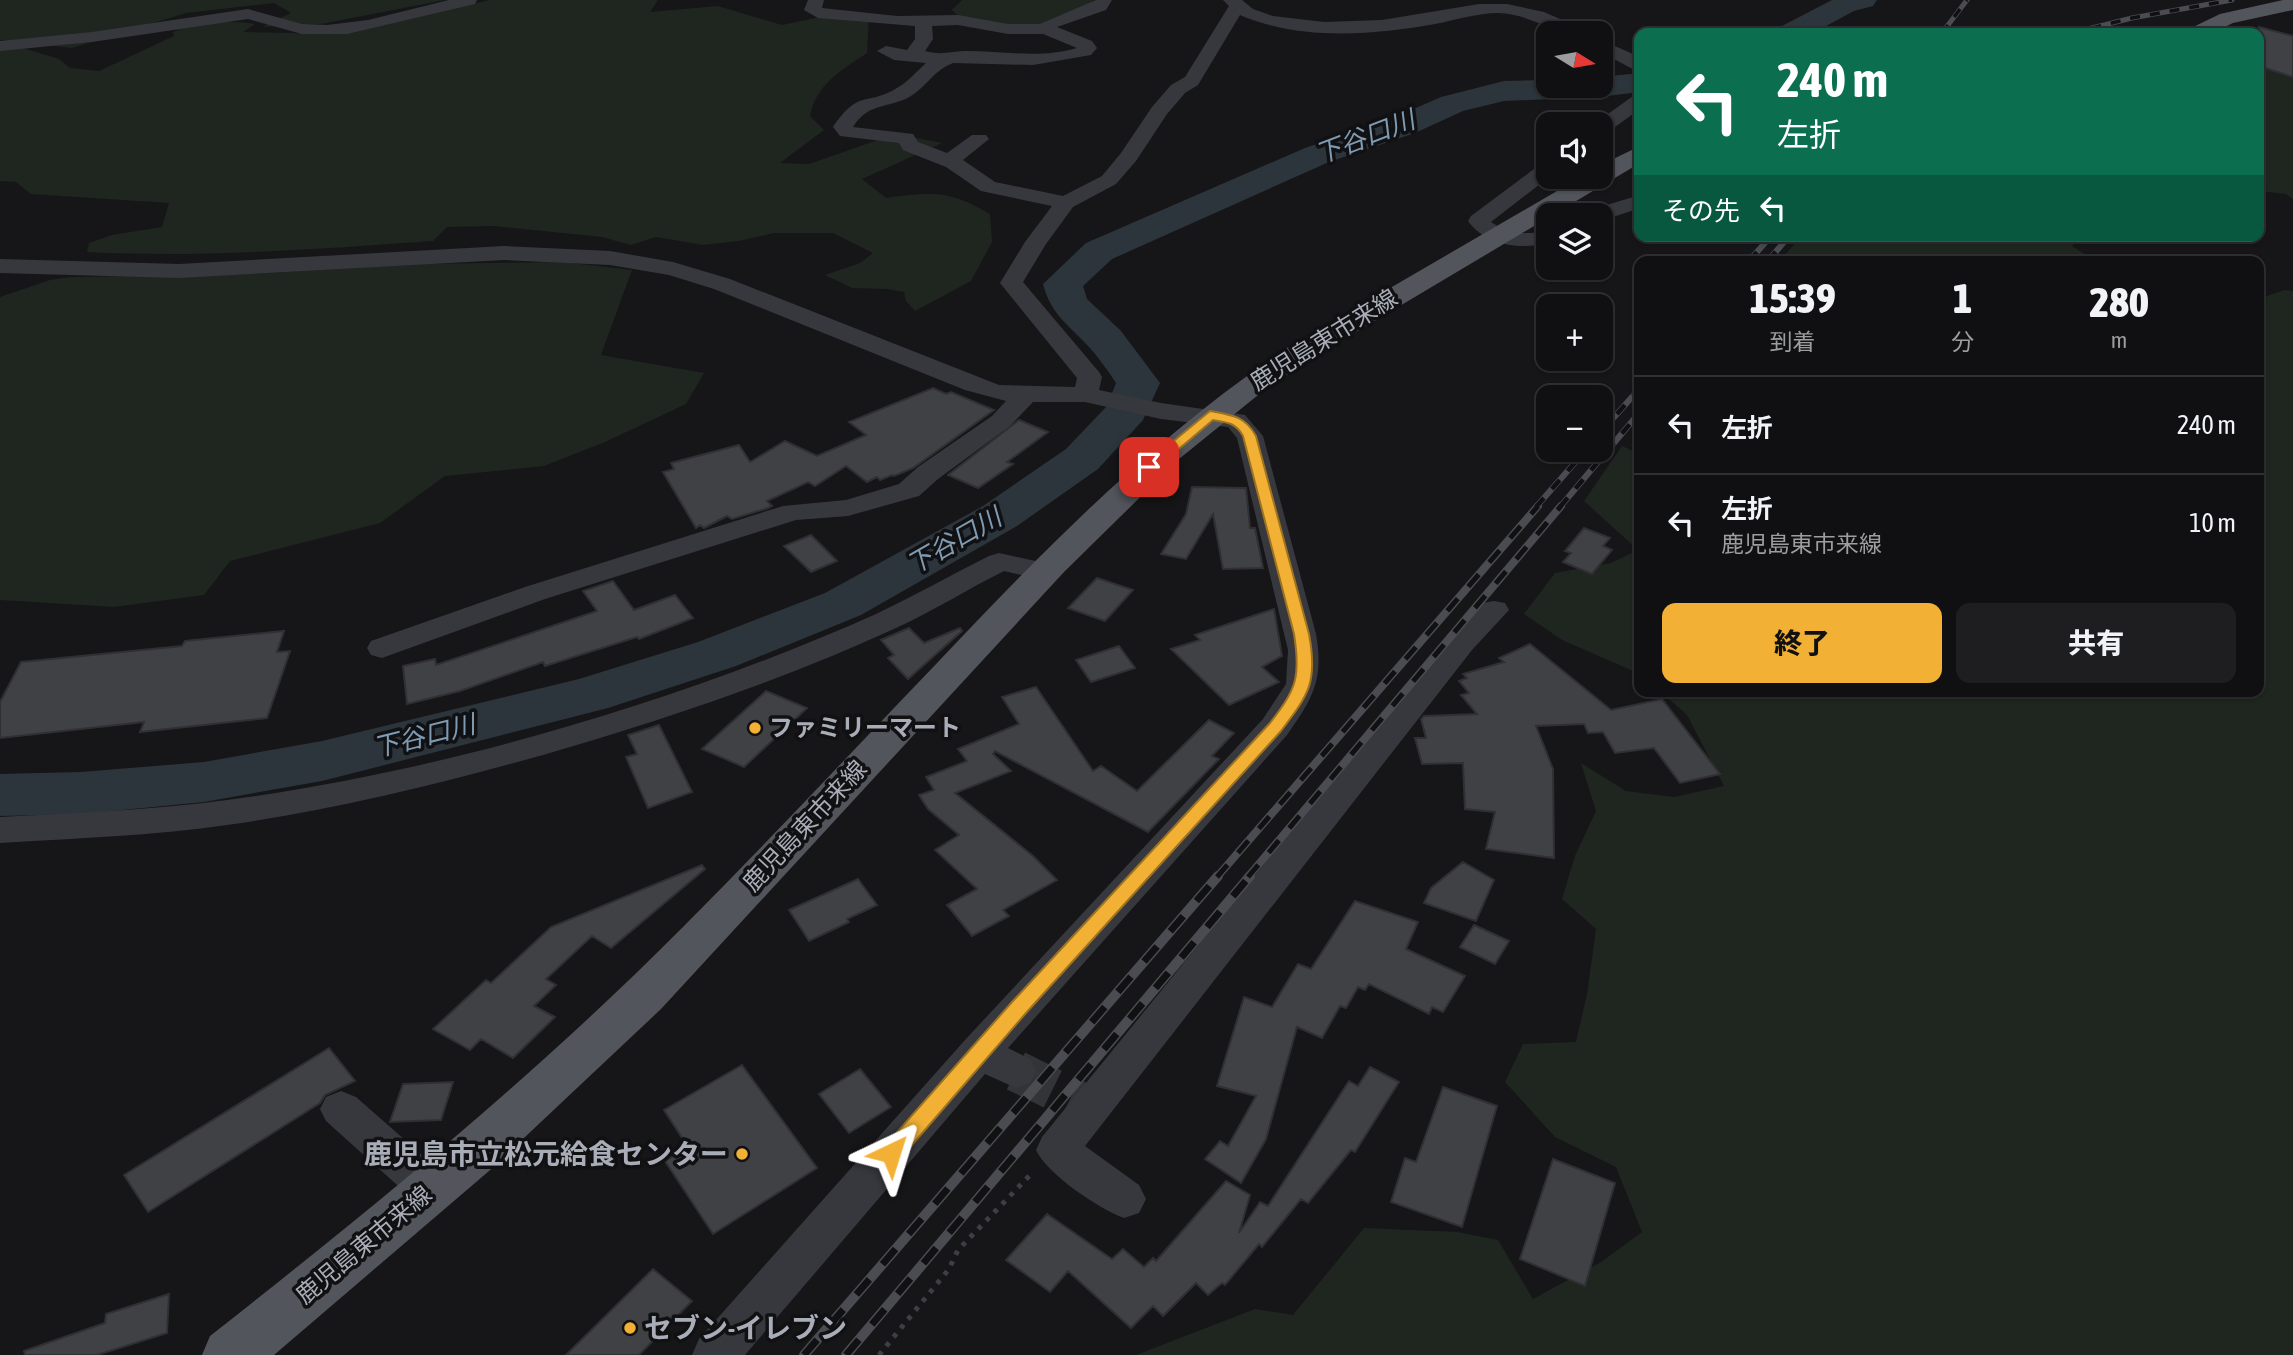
<!DOCTYPE html>
<html lang="ja">
<meta charset="utf-8">
<style>
:root{--surface:#101012;--page:#1e1e20;--text:#f1f3f6;--muted:#9c9d9f;--line:#303032;--accent:#f2b134}
body{margin:0;font-family:"Asap Condensed","Noto Sans JP",sans-serif;background:var(--page);color:var(--text);height:100vh;display:flex;flex-direction:column;font-size:26px;white-space:nowrap}
*{box-sizing:border-box;margin:0}
p{font-size:23px;color:var(--muted)}
.icon{flex:none;width:38px;height:38px;fill:none;stroke:currentColor;stroke-width:2;stroke-linecap:round;stroke-linejoin:round}
.map{position:relative;flex:1;overflow:hidden}
.sheet{position:absolute;left:1634px;top:256px;width:630px;height:441px;display:flex;flex-direction:column;background:var(--surface);border-radius:14px;box-shadow:0 2px 5px #0004,0 0 0 2px var(--line)}
.sheet>*{flex:none}
.banner{position:absolute;left:1634px;top:28px;width:630px;height:214px;border-radius:14px;box-shadow:0 2px 5px #0004,0 0 0 2px var(--line);background:#0b6e4f;color:#fff;overflow:hidden}
.needle{width:46px;rotate:101deg}
.buttons{position:absolute;left:1536px;top:21px;display:grid;gap:14px}
.buttons a{display:grid;place-items:center;width:77px;height:77px;border-radius:14px;background:var(--surface);box-shadow:0 2px 5px #0004,0 0 0 2px var(--line);font-size:35px}
.pin{position:absolute;display:grid;place-items:center;width:60px;height:60px;color:#fff;margin:-30px;border-radius:14px;box-shadow:0 4px 10px #0006}
.me{position:absolute;width:77px;margin:-38px;rotate:41deg;stroke-linejoin:round;filter:drop-shadow(0 0 5px #0008)}
.turn{display:flex;align-items:center;gap:24px;height:147px;padding:0 28px;font-size:32px}
.turn .icon{width:91px;height:91px;stroke-width:2.5}
.turn b{display:block;font-size:49px;line-height:60px}
.then{display:flex;align-items:center;height:66px;padding:0 28px;background:#0003;gap:14px;font-size:26px}
.eta{display:flex;justify-content:space-evenly;align-items:center;height:119px;text-align:center}
.eta b{font-size:42px;font-weight:800;line-height:49px}
.button{display:flex;gap:14px;margin-top:auto;padding:14px 28px}
.button a{flex:1;height:80px;border-radius:14px;background:var(--accent);color:#111;font-size:28px;font-weight:800;line-height:80px;text-align:center}
.button a+a{background:var(--page);color:var(--text)}
ul{padding:0;list-style:none}
li{display:flex;align-items:center;gap:21px;height:98px;padding:0 28px;border-top:2px solid var(--line)}
li div{flex:1}
li b{display:block;font-size:26px}
li em{font-style:normal}
.map>svg:first-child{display:block}
.green{fill:#1e261f}
.lines{fill:none;stroke-linecap:round;stroke-linejoin:round}
.river{fill:#2c353c;fill-rule:evenodd}
.building{fill:#404145;stroke:#303034;stroke-width:2}
.minor-tunnel{stroke:#333438;stroke-width:41;stroke-dasharray:41 20;stroke-linecap:butt}
.path{stroke:#3d3f44;stroke-width:5;stroke-dasharray:4.5 7;stroke-linecap:butt}
.minor{fill:#37383d;fill-rule:evenodd}
.major{fill:#53555c;fill-rule:evenodd}
.rail-far3-casing{stroke:#4a4c52;stroke-width:5}
.rail-far2-casing{stroke:#4a4c52;stroke-width:6}
.rail-far1-casing{stroke:#4a4c52;stroke-width:8}
.rail-casing{stroke:#4a4c52;stroke-width:10}
.rail-far3{stroke:#111113;stroke-width:3.5;stroke-dasharray:10;stroke-linecap:butt}
.rail-far2{stroke:#111113;stroke-width:4.5;stroke-dasharray:12;stroke-linecap:butt}
.rail-far1{stroke:#111113;stroke-width:5;stroke-dasharray:16;stroke-linecap:butt}
.rail{stroke:#111113;stroke-width:7;stroke-dasharray:20;stroke-linecap:butt}
.route{fill:#f2b134;stroke:#9d7322;stroke-width:2}
.poi-dot{fill:#f2b134;stroke:#111113;stroke-width:2.5}
.labels{text-anchor:middle;stroke-width:7;stroke-linejoin:round;paint-order:stroke}
.street-label{font-size:24px;fill:#a8adb8;stroke:#111113}
.poi-label{font-size:24px;font-weight:bold;fill:#a8adb8;stroke:#111113;text-anchor:start}
.water-label{font-size:26px;font-style:italic;fill:#7f9bb3;stroke:#111113}
.near-poi-label{font-size:28px;font-weight:bold;fill:#a8adb8;stroke:#111113;text-anchor:end}
</style>
<div class="map">
<svg width="2293" height="1355" viewBox="0 0 2293 1355">
<rect width="100%" height="100%" fill="#161618"/>
<!-- green -->
<path class="green" d="M0 0H445L321 24 262 27 291 13 274 3 186 13 72 48 0 40Z
M490 0H658L650 12 718 6 782 25 816 18 869 16 867 53C842 70 816 84 810 116L824 130 780 163 809 164 895 134 942 143 862 179 886 198C932 192 949 190 990 214L992 242 971 281 915 311 906 301 904 292 887 289 852 288 825 275 860 263 873 253 833 233H774L739 241 703 245 656 237 631 245 602 237 493 226 447 227 433 241C318 249 202 258 87 252L89 243 112 235 162 227 169 203 31 194 16 182 0 181V46L26 49 59 59 70 68 99 71 174 36 173 32C201 21 226 20 255 24L243 32 339 34Z
M962 0H1094L1085 9 1042 24 1064 36 965 22 952 10Z
M2259 65 2293 77V199L2286 194 2259 191Z
M1802 236H2084L2072 246 2095 261H1779Z
M563 262 632 270 601 355 704 373 686 404 605 442 544 466 445 476 380 523 230 561 204 595 114 607 0 600V297L50 280 71 277 232 275 423 264Z
M2284 290 2293 291V1355H1136L1255 1309 1293 1315 1364 1228 1457 1232 1498 1240 1533 1299 1601 1262 1642 1232 1616 1167 1555 1137 1505 1082 1523 1044 1576 1042 1587 994 1596 929 1562 899 1575 856 1596 811 1581 763 1626 791 1674 797 1724 786 1687 715 1660 691H2259V299Z
M1622 446 1640 454V674L1562 640 1524 614 1555 573 1611 563 1638 550 1584 501Z"/>
<g class="lines">
<!-- river -->
<path class="river" d="M1832 0H1877L1873 6 1854 11 1813 33H1776L1780 27Z
M1640 73V92L1598 97 1504 101 1463 111 1415 133 1329 162 1112 259 1083 286 1087 299 1121 331 1160 383 1143 420 1098 469 1017 526 861 615 736 666 608 708 322 781 204 802 81 814 0 816V774L81 772 204 762 322 741 579 679 698 642 825 593 983 506 1066 449 1107 406 1116 383C1108 371 1099 358 1089 347 1069 325 1051 315 1043 284L1086 243 1305 148 1391 119 1441 97 1504 81 1549 80V86H1601V77Z"/>
</g>
<!-- building -->
<path class="building" d="M2259 27 2293 36V77L2259 66Z
M933 388 946 394 951 392 994 410 913 468 894 476 892 475 880 480 877 477 867 482 846 466 815 486 808 482 767 501 772 506 768 508 732 519 727 516 704 528 700 525 696 528 663 472 674 469 671 463 739 445 750 462 785 441 817 456 866 435 849 422Z
M1019 420 1048 432 1007 462 1013 464 978 488 948 475Z
M1192 487 1246 488 1250 528H1255L1263 568 1223 569 1213 514 1186 559 1161 554 1186 514Z
M1584 528 1610 538 1603 546 1612 550 1592 574 1563 562 1571 553 1565 551Z
M811 535 837 561 811 572 784 546Z
M1097 578 1133 590 1105 621 1068 608Z
M613 581 634 610 675 595 693 618 639 639 637 637 545 666 543 662 460 691 407 704 403 666 435 659 436 665 597 611 583 591Z
M1274 609 1282 656 1262 667 1279 682 1229 705 1171 649 1200 640 1195 635Z
M909 628 924 643 960 628 962 631 908 679 888 658 894 655 881 640Z
M284 631 277 652 290 651 267 718 140 732 144 722 0 738V702L21 662 182 646 185 641Z
M1530 644 1611 710 1662 699 1720 774 1680 783 1654 748 1615 753 1603 732 1588 733 1584 724 1536 726 1553 769 1554 858 1486 849 1495 812 1465 809 1463 763 1422 764 1415 738H1426L1421 719 1424 716 1477 714 1461 695 1469 693 1459 681 1467 678 1463 674 1504 662 1499 658Z
M1119 646 1135 668 1091 682 1076 660Z
M1036 687 1093 771 1101 766 1137 791 1209 720 1234 733 1212 756 1219 759 1148 832 995 751 993 754 1011 771 955 793 1033 856 1057 880 1003 910 1009 916 972 936 947 905 977 889 935 850 959 835 928 809 919 795 934 790 926 777 967 761 958 749 1019 724 1002 697Z
M766 691 807 708 744 767 702 749Z
M659 725 692 792 648 808 626 757 637 754 628 735Z
M1463 862 1494 880 1476 921 1424 903 1431 888Z
M702 865 705 869 611 948 592 936 546 979 556 985 534 1006 555 1017 513 1058 481 1039 470 1050 433 1029 486 980 491 983 551 927Z
M858 879 877 905 847 919 849 922 809 941 789 910Z
M1355 901 1418 922 1406 949 1465 976 1443 1012 1432 1007 1429 1014 1369 984 1365 990 1358 987 1346 1008 1340 1006 1322 1038 1297 1027 1266 1139 1241 1183 1205 1159 1220 1141 1228 1146 1256 1096 1217 1086 1244 997 1272 1007 1298 964 1311 969Z
M1474 925 1509 941 1495 964 1460 947Z
M329 1048 355 1081 325 1095 320 1103 148 1212 124 1175Z
M742 1065 817 1168 713 1234 665 1161 688 1147 664 1110Z
M1370 1067 1399 1082 1355 1152 1351 1150 1308 1203 1301 1199 1262 1247 1259 1244 1225 1285 1222 1283 1208 1295 1196 1283 1163 1316 1153 1306 1131 1328 1068 1271 1050 1292 1006 1260 1047 1214 1112 1259 1123 1249 1144 1267 1153 1258 1156 1261 1226 1181 1250 1195 1239 1233 1260 1202 1268 1206 1349 1081 1358 1086Z
M860 1069 891 1107 849 1133 819 1094Z
M453 1082 441 1120 390 1122 403 1084Z
M1443 1087 1497 1106 1462 1227 1391 1202 1405 1158 1416 1162Z
M1553 1159 1615 1183 1585 1286 1520 1259Z
M653 1269 692 1301 639 1355H566Z
M169 1294 167 1333 97 1355H25L24 1351 105 1323 106 1314Z"/>
<g class="lines">
<!-- minor-tunnel -->
<path class="minor-tunnel" d="M1016 1071 1091 1108"/>
<!-- path -->
<path class="path" d="M879 1355 949 1269 958 1250 1033 1172"/>
<!-- minor -->
<path class="minor" d="M449 0H477L475 4 347 34H302L248 19 92 42 0 51V41L92 32 248 9 302 24 327 25 368 20Z
M808 0H824L822 8 897 16 958 15 1008 24H1040L1096 0H1112L1106 10 1057 27 1092 41 1097 48 1091 55 1033 65 953 63C936 69 928 84 914 94 891 110 870 100 853 127L913 134 918 142 947 153 972 135H986L989 139 963 160 995 182 1063 196 1102 176 1121 153 1152 107 1171 85 1185 77 1229 6 1223 0H1242L1253 9 1273 16 1324 22 1382 20 1479 4H1507L1544 12 1583 29 1586 33C1552 35 1532 14 1498 13 1477 13 1456 20 1435 24 1373 35 1300 41 1240 15L1198 85 1185 93 1167 114 1136 161 1116 184 1073 207 1046 244 1023 282 1099 372 1102 377 1099 390 1161 403 1245 415 1263 436 1316 634C1324 680 1313 698 1287 735L1008 1048 1030 1059 1036 1071 1030 1083 1016 1088 985 1074 745 1355H692L699 1339 965 1040 1263 719 1286 684 1288 650 1237 438 1228 427 1161 419 1085 402H1033L1010 426 938 479 919 496 848 516 796 520 545 599 382 658 371 655 367 648 371 641 525 587 783 506 846 500 899 484 918 467 992 416 1006 401 965 390 714 289 669 275 610 265 504 260 179 278 0 273V259L179 264 504 246 610 251 673 262 730 279 999 385 1075 387 1077 378 1000 283 1025 242 1052 206 981 191 946 167 903 150 899 143 840 136 833 127C860 88 865 107 897 88 908 82 917 71 926 63L894 60 877 51 886 46 907 50 915 39V26L818 18 804 10ZM958 25 1008 34H1043L1077 48C1040 59 1005 51 968 51 949 51 944 56 925 51L933 39 932 26Z
M1601 40 1640 57V73L1601 52Z
M1640 94V109L1608 132 1601 134V124H1594L1633 96Z
M1549 161V177L1491 222C1510 235 1528 235 1549 230V243C1521 250 1486 246 1468 221L1471 216 1542 163Z
M1640 195V208L1601 221V215H1587L1590 210Z
M999 553 1054 565 1059 571 1054 577 1044 580 1004 571C968 589 933 611 896 628 783 680 663 720 543 755 439 784 334 810 227 825 152 836 76 838 0 843V817C76 813 152 810 227 800 440 772 679 702 876 614 914 596 951 575 989 556Z
M1494 601 1505 603 1509 610 1472 650 1085 1146 1139 1185 1146 1199 1139 1213 1124 1218C1099 1209 1047 1174 1036 1150L1042 1137 1450 636 1483 603Z
M341 1091 356 1097 446 1176 452 1189 446 1202 431 1208 416 1202 326 1121 320 1109 326 1097Z"/>
<!-- major -->
<path class="major" d="M2283 0H2293V10L2233 23 2212 33H2185L2189 29 2220 14Z
M1640 146V163L1309 360 1263 391 1179 459 1064 572 661 1009 489 1171 274 1355H202L210 1336C374 1207 536 1075 683 927 770 840 853 750 938 662 1047 547 1155 436 1287 348L1581 177H1601V165Z"/>
<defs>
<path id="rail-far3" d="M1942 33 1967 0
M2072 33 2132 18 2232 0"/>
<path id="rail-far2" d="M1749 261 1771 236
M1768 261 1789 236
M1601 432 1640 388
M1536 507 1586 450
M1560 507 1640 412"/>
<path id="rail-far1" d="M1217 877 1538 506
M1248 877 1561 506"/>
<path id="rail" d="M804 1355 1218 876
M846 1355 1250 876"/>
</defs>
<!-- rail-far3 casing -->
<use href="#rail-far3" class="rail-far3-casing"/>
<!-- rail-far2 casing -->
<use href="#rail-far2" class="rail-far2-casing"/>
<!-- rail-far1 casing -->
<use href="#rail-far1" class="rail-far1-casing"/>
<!-- rail casing -->
<use href="#rail" class="rail-casing"/>
<!-- rail-far3 -->
<use href="#rail-far3" class="rail-far3"/>
<!-- rail-far2 -->
<use href="#rail-far2" class="rail-far2"/>
<!-- rail-far1 -->
<use href="#rail-far1" class="rail-far1"/>
<!-- rail -->
<use href="#rail" class="rail"/>
</g>
<!-- route -->
<path class="route" d="M1210 411C1232 415 1245 416 1256 436L1309 634C1318 682 1309 694 1281 731L1026 1013 899 1160 891 1162 884 1160 881 1153 884 1147 1012 1002 1270 723C1296 689 1301 678 1294 634L1243 436C1236 423 1227 422 1213 420L1154 470H1144L1142 467Z"/>
<!-- markers -->
<g class="poi-dot">
<circle cx="755" cy="728" r="7"/>
<circle cx="742" cy="1154" r="7"/>
<circle cx="630" cy="1328" r="7"/>
</g>
<g class="labels">
<!-- street labels -->
<g class="street-label">
<text transform="translate(1324 340) rotate(-32)" y="8">鹿児島東市来線</text>
<text transform="translate(805 826) rotate(-47)" y="8">鹿児島東市来線</text>
<text transform="translate(364 1245) rotate(-40)" y="8">鹿児島東市来線</text>
</g>
<!-- poi labels -->
<g class="poi-label">
<text x="769" y="736">ファミリーマート</text>
</g>
<!-- water labels -->
<g class="water-label">
<text transform="translate(1365 137) rotate(-21)" y="9">下谷口川</text>
<text transform="translate(954 541) rotate(-30)" y="9">下谷口川</text>
<text transform="translate(424 736) rotate(-14)" y="9">下谷口川</text>
</g>
<!-- near-poi labels -->
<g class="near-poi-label">
<text x="728" y="1164">鹿児島市立松元給食センター</text>
<text x="644" y="1338" text-anchor="start">セブン-イレブン</text>
</g>
</g>
</svg>
<div class="buttons">
<a><svg class="needle" viewBox="-14 -14 28 28"><path d="M0-13l5 13h-10z" fill="#e53935"/><path d="M0 13l5-13h-10z" fill="#9c9d9f"/></svg></a>
<a><svg class="icon" aria-label="sound" viewBox="0 0 24 24"><path d="M4 9h4l5-4v14l-5-4H4zM17 9q2 3 0 6"/></svg></a>
<a><svg class="icon" aria-label="layers" viewBox="0 0 24 24"><path d="M12 4l9 5-9 5-9-5zM3 14l9 5 9-5"/></svg></a>
<a>+</a>
<a>−</a>
</div>
<div class="pin" style="left:1149px;top:467px;background:#d93025"><svg class="icon" aria-label="arrive" viewBox="0 0 24 24"><path d="M6 21V4h12l-3 4 3 4H6"/></svg></div>
<svg class="me" style="left:891px;top:1153px" viewBox="-20 -20 40 40"><path d="M0-17L14 15 0 8-14 15z" fill="#f2b134" stroke="#fff" stroke-width="4"/></svg>
<div class="banner">
<div class="turn"><svg class="icon" aria-label="left" viewBox="0 0 24 24"><path d="M17 20v-9H6M10 6l-5 5 5 5"/></svg><div><b>240 m</b>左折</div></div>
<div class="then">その先<svg class="icon" aria-label="left" viewBox="0 0 24 24"><path d="M17 20v-9H6M10 6l-5 5 5 5"/></svg></div>
</div>
<section class="sheet">
<div class="eta">
<div><b>15:39</b><p>到着</p></div>
<div><b>1</b><p>分</p></div>
<div><b>280</b><p>m</p></div>
</div>
<ul>
<li><svg class="icon" aria-label="left" viewBox="0 0 24 24"><path d="M17 20v-9H6M10 6l-5 5 5 5"/></svg><div><b>左折</b></div><em>240 m</em></li>
<li><svg class="icon" aria-label="left" viewBox="0 0 24 24"><path d="M17 20v-9H6M10 6l-5 5 5 5"/></svg><div><b>左折</b><p>鹿児島東市来線</p></div><em>10 m</em></li>
</ul>
<div class="button"><a>終了</a><a>共有</a></div>
</section>
</div>
